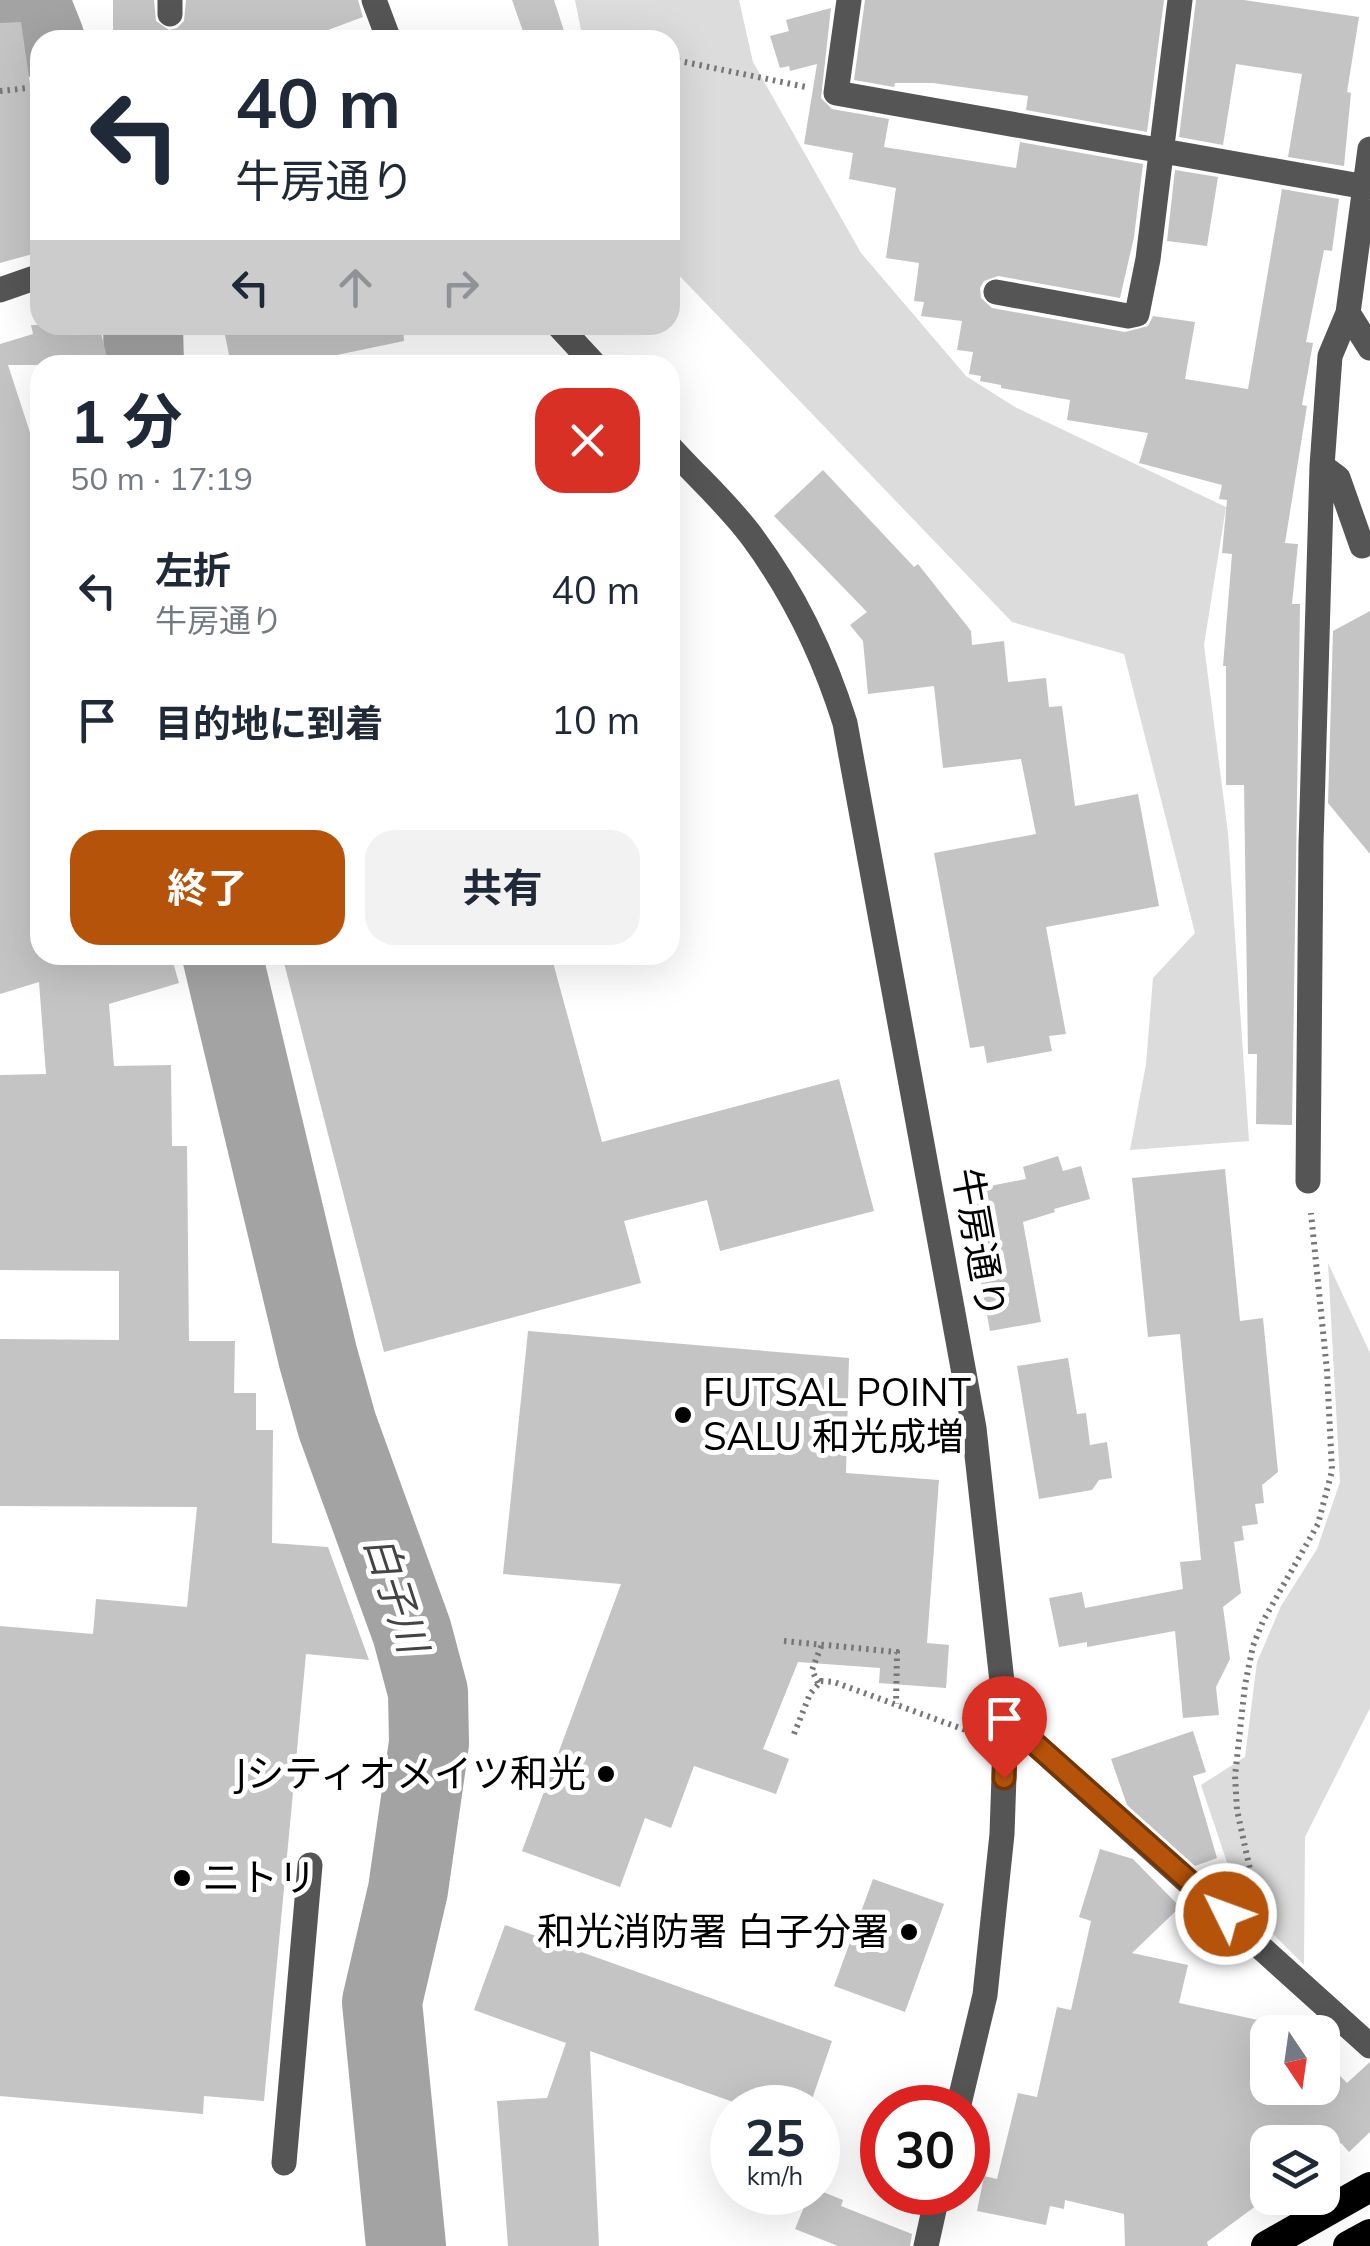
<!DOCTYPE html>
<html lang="ja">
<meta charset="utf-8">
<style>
:root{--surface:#fff;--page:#f2f2f3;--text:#1f2937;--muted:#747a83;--accent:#b45309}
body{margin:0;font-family:Mulish,"Noto Sans JP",sans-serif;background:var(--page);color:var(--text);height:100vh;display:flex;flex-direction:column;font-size:38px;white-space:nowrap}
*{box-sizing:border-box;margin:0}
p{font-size:32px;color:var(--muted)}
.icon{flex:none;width:55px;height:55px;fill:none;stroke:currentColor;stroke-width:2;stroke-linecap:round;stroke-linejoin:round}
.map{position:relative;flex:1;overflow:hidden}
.details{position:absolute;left:30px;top:355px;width:650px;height:610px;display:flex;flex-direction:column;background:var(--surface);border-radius:30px;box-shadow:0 10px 40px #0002}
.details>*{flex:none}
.guide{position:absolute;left:30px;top:30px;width:650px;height:305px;border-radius:30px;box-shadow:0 10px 40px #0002;background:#fff;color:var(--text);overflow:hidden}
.needle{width:65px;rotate:167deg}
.tools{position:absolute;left:1250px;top:2015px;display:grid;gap:20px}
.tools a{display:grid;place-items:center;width:90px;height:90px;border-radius:20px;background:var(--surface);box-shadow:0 10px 40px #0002;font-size:50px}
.speed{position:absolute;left:710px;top:2085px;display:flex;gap:20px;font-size:50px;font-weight:700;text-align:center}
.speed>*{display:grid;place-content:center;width:130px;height:130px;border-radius:50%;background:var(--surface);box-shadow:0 10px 40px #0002;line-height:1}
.speed small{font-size:25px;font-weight:400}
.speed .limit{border:15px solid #d22;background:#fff;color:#111}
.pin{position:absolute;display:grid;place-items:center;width:85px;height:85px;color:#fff;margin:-102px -42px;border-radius:50% 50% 50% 0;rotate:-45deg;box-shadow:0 0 10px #0007}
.pin .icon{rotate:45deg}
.me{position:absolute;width:110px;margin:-55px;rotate:312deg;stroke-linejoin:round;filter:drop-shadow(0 0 8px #0008)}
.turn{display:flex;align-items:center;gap:35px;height:210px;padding:0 40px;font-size:45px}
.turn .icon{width:130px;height:130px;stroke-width:2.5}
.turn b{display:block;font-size:70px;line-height:85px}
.lanes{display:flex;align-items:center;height:95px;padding:0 40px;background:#0003;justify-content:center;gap:50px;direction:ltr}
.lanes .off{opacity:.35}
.round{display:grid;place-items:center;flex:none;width:105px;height:105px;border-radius:30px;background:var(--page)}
.overview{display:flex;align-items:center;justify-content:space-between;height:170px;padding:0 40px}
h1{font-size:60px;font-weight:700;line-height:75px}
.cta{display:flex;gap:20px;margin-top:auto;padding:20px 40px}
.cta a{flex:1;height:115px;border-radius:30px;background:var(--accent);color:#fff;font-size:40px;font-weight:700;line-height:115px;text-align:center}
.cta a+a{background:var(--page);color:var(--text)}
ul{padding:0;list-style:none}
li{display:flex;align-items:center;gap:30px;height:130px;padding:0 40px}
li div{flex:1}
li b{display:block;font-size:38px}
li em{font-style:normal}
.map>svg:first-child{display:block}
.green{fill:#dcdcdc}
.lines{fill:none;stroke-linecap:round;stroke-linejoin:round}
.river{stroke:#a3a3a3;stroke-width:80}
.building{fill:#c4c4c4}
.path{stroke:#777;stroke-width:6;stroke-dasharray:2.5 5;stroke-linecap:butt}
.minor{stroke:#555;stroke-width:25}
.highway{stroke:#000;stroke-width:30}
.route-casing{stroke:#753606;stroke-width:25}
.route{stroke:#b45309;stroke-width:18}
.poi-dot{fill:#000;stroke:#fff;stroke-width:4}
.labels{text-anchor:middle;stroke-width:10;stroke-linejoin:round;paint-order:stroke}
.street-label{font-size:38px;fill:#000;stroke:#fff}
.poi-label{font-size:38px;fill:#000;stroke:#fff;text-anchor:start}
.water-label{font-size:40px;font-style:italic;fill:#444;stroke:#fff}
</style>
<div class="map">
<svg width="1370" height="2246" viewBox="0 0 1370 2246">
<rect width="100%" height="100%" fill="#fff"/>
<!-- green -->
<path class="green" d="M575 0H739L753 62 861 253 966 376 1015 407 1226 507 1204 645 1228 833 1249 1141 1130 1150 1146 1064 1153 978 1195 933 1124 654 1012 622 670 266V40H583Z
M1328 1263 1370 1353V1708L1305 1837 1304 1965 1240 1901 1201 1785 1245 1757 1257 1662 1281 1606 1317 1549 1340 1482Z"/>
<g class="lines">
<!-- river -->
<path class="river" d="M29 0 45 40
M143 325 144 365
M222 955 318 1357 337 1425 412 1632 428 1692 429 1743 408 1890 382 2002 406 2246"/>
</g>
<!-- building -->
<path class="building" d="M113 0H154L156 21 169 30 177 28 184 21 186 0H358L363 17 301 40H113Z
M512 0H554L567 40H526Z
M865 0H1164L1147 132 1026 110 1028 96 933 83H895L894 87 854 80Z
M1196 0H1244L1359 17 1347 92 1351 93 1344 166 1288 157 1302 74 1236 64 1223 145 1179 137Z
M831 8 821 98 832 109 889 119 884 147 1016 168 1020 142 1143 164 1134 237 1120 298 998 276 984 281 980 288 981 298 992 308 1125 332 1148 326 1153 316 1195 322 1185 379 1248 389 1282 189 1339 199 1332 251 1324 250 1306 342 1313 343 1302 405 1307 406 1285 543 1298 544 1292 604H1300L1292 1125 1256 1124 1257 1054H1248L1244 785H1226V666H1223L1232 554 1222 553 1227 500 1219 499 1222 485 1139 463 1148 433 1067 420 1070 400 1001 388V385L980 381 981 376 969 374 973 352 957 350 962 321 921 316 924 302 914 301 919 263 886 258 896 188 849 179 853 153 804 144 817 64 790 71 789 66 780 68 770 36 789 31 786 20Z
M21 22 32 98 40 97V252L0 263V23Z
M1175 170 1218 177 1207 246 1167 241Z
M31 325H99L109 365H8L40 463V955H171L179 983 109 1004 114 1066 171 1065 172 1146H187L189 1341H235L234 1393H256V1430H273L272 1543 328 1547 369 1660 306 1654 264 2101 204 2096 203 2114 0 2096V1626L93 1634 96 1599 187 1607 197 1507 0 1506V1339L119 1340V1271L0 1270V1075L46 1074 39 982 0 994V344L33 334Z
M223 325H403L404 341 289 365H231Z
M823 470 914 567 918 564 971 631 972 645 1004 641 1008 682 1046 678 1049 707 1062 706 1075 806 1138 794 1159 906 1046 927 1066 1034 1049 1036 1052 1051 987 1063 984 1046 970 1048 934 853 1036 834 1021 759 943 768 934 686 868 694 863 641 850 625 867 612 774 516Z
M1370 611V854L1328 803 1333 631Z
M282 955H551L602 1142 839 1079 874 1211 720 1251 707 1200 624 1221 641 1283 384 1352Z
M1058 1156 1063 1171 1081 1166 1090 1199 1054 1209 1055 1212 1023 1222 1041 1322 990 1331 964 1191 1026 1179 1023 1167Z
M1225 1169 1240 1321 1263 1318 1278 1472 1262 1485 1264 1503 1255 1504 1258 1524 1242 1526 1244 1540 1234 1542 1241 1593 1223 1607 1230 1659 1216 1687 1219 1715 1183 1718 1175 1631 1087 1647V1642L1059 1647 1049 1598 1082 1592 1085 1608 1183 1589 1180 1562 1201 1560 1180 1334 1148 1337 1132 1178Z
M528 1331 849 1358 846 1473 939 1480 927 1643 949 1645 946 1688 879 1683 880 1668 798 1662 763 1749 789 1759 776 1794 694 1766 671 1828 645 1818 620 1887 522 1851 621 1584 503 1574Z
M1068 1358 1077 1414 1086 1413 1090 1445 1107 1442 1112 1478 1099 1480 1092 1490 1039 1499 1017 1366Z
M1193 1731 1206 1772 1193 1776 1217 1858 1195 1866 1127 1805 1111 1759Z
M1100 1849 1133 1859 1180 1907 1132 1953 1188 1965 1179 2003 1295 2028 1299 2032H1268V2088H1322V2057L1347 2083 1370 2062V2132L1349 2152 1341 2143 1322 2157V2142H1268V2197L1207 2242 1208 2246H1125L1124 2214 1065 2200 1064 2209 1050 2206 1046 2225 977 2211 984 2176 997 2179 1018 2093 1037 2097 1057 2007 1071 2010 1091 1921 1079 1917Z
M873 1879 944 1904 905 2012 834 1986Z
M505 1925 832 2041 809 2108H750L590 2051 599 2246H508L497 2101 547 2098 566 2043 474 2010Z
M818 2190 843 2200 841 2206 912 2234 910 2246H838L795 2229 810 2192Z"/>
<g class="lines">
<!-- path -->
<path class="path" d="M670 59 806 87
M0 91 28 88
M784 1641 897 1652 896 1704
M818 1683 812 1670 822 1644
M794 1734 810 1694 821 1681 834 1682 971 1732
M1256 1897 1237 1810 1235 1776 1245 1685 1253 1646 1263 1621 1318 1524 1332 1471 1327 1371 1311 1213"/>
<!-- minor -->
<path class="minor" d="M374 0 389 40
M849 0 836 93 1366 187
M170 14V0
M0 290 40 276
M996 292 1128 316 1137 314 1148 259 1180 0
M1348 313 1370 348
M558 325 595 365
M670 447C697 477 729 505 753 538 795 595 824 656 845 723L974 1428 1006 1718 1002 1834 985 1995 958 2108
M1322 466 1338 478 1362 546
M1308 1181 1311 844 1322 466 1330 356 1348 313 1370 149
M1006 1718 1370 2046
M284 2163 310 1865
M926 2246 938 2192"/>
<!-- highway -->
<path class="highway" d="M1266 2246 1370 2187
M1348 2246 1370 2234"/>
</g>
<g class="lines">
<defs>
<path id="route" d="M1004 1778 1006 1718 1226 1914"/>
</defs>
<!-- route casing -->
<use href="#route" class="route-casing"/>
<!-- route -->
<use href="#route" class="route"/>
</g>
<!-- markers -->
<g class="poi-dot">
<circle cx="683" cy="1415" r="10"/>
<circle cx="606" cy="1774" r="10"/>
<circle cx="182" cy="1878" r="10"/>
<circle cx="909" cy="1932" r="10"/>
</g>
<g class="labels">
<!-- street labels -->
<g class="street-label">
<text transform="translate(979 1243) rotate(80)" y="13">牛房通り</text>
</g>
<!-- poi labels -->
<g class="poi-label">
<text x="703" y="1406">FUTSAL POINT<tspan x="703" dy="44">SALU 和光成増</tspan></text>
<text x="586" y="1787" text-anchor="end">Jシティオメイツ和光</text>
<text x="202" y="1891">ニトリ</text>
<text x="889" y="1945" text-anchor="end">和光消防署 白子分署</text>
</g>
<!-- water labels -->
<g class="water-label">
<text transform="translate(396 1594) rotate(72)" y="14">白子川</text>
</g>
</g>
</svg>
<div class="tools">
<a><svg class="needle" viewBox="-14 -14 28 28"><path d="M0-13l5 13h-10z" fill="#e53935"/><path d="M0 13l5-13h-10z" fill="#747a83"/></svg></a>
<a><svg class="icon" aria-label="layers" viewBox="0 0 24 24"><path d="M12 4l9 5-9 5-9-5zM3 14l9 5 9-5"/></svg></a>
</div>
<div class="speed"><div>25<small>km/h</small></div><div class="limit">30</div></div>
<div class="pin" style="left:1004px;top:1778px;background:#d93025"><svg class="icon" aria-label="arrive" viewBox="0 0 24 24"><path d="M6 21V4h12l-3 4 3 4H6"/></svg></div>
<svg class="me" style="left:1226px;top:1914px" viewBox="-20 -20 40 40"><circle r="17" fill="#b45309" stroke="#fff" stroke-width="3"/><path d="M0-11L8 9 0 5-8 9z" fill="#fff"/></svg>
<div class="guide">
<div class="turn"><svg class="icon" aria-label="left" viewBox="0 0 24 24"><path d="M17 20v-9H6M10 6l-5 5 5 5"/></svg><div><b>40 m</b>牛房通り</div></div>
<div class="lanes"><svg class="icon" aria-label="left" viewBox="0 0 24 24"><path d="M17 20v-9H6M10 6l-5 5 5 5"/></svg><svg class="icon off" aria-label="ahead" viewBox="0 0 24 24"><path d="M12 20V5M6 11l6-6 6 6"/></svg><svg class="icon off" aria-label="right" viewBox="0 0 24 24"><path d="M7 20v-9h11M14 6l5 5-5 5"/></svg></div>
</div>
<section class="details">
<div class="overview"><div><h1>1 分</h1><p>50 m · 17:19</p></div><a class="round" style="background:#d93025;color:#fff"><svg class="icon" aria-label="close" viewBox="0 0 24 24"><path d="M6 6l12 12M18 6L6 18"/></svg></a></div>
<ul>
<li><svg class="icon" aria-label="left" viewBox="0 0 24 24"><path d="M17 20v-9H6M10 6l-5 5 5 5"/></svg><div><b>左折</b><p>牛房通り</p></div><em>40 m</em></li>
<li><svg class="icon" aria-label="arrive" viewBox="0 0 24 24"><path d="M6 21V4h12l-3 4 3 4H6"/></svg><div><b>目的地に到着</b></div><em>10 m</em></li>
</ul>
<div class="cta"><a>終了</a><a>共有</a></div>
</section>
</div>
